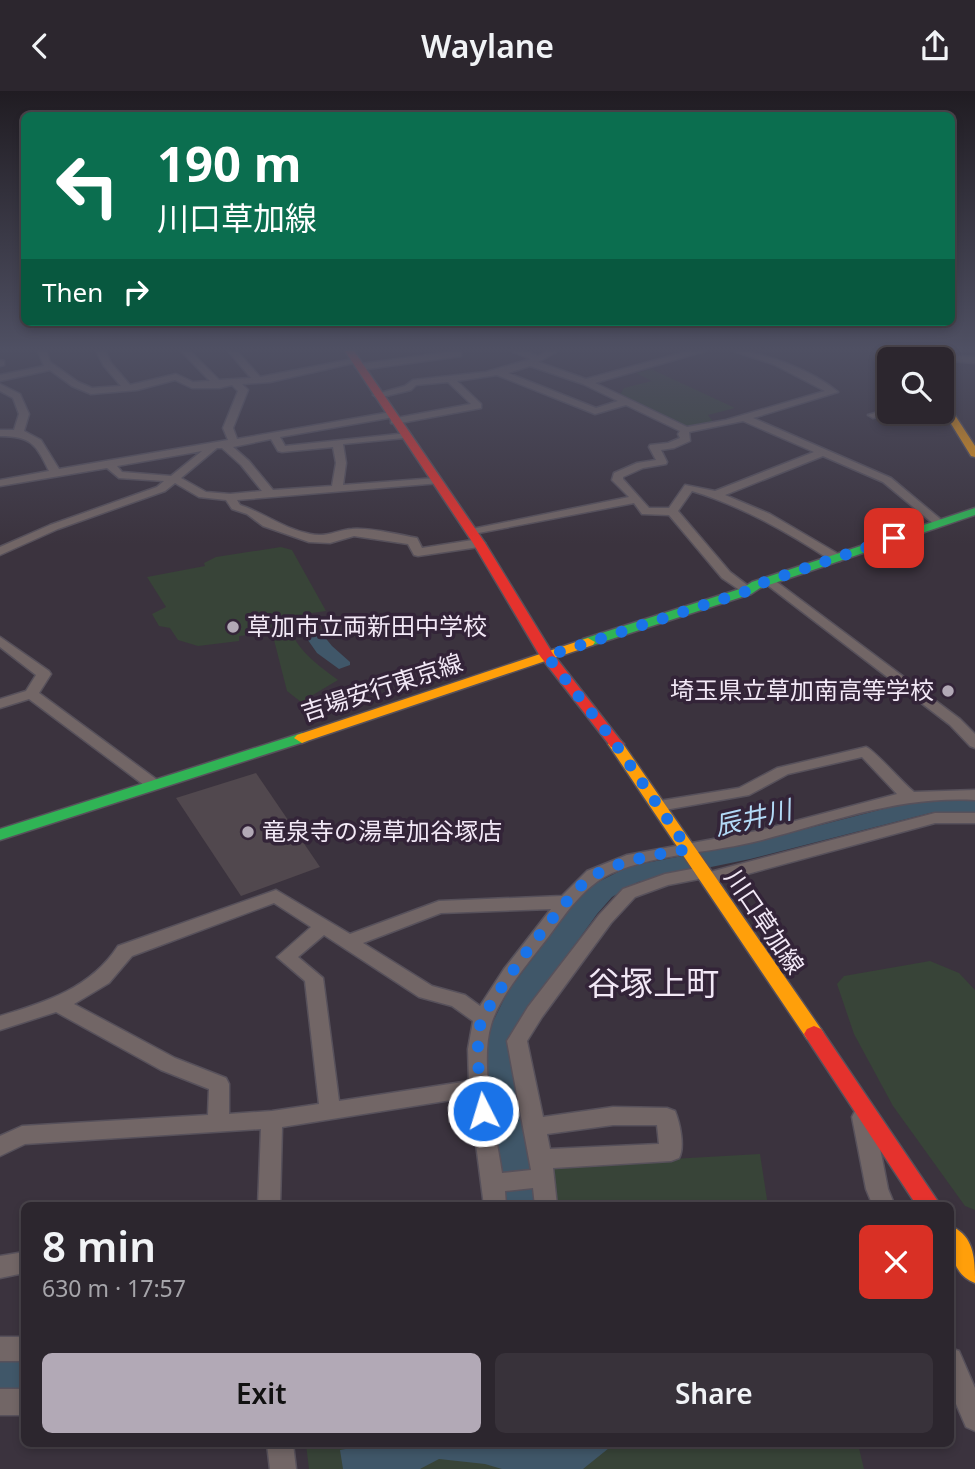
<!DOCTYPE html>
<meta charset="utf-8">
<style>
:root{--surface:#2c262e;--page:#38323a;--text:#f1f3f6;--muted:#a6a5aa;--line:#48434a;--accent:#b2a9b6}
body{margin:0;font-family:"Noto Sans","Noto Sans JP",sans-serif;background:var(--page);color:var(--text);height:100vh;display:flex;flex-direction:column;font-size:26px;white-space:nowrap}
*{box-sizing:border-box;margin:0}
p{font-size:23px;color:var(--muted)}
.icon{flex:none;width:38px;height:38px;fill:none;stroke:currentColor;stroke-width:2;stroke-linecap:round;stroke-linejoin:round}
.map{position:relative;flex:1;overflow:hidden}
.sheet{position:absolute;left:21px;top:1111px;width:933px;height:245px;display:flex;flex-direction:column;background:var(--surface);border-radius:10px;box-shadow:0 4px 10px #0003,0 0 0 2px var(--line)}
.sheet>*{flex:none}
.top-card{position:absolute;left:21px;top:21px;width:934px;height:214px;border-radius:10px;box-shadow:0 4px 10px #0003,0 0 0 2px var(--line);background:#0b6e4f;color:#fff;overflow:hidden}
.fabs{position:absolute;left:877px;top:256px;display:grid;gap:14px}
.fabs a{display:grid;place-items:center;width:77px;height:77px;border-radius:10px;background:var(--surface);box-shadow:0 4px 10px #0003,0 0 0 2px var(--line);font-size:35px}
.pin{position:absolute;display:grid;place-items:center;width:60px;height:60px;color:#fff;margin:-30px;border-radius:14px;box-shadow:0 4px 10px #0006}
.me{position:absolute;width:77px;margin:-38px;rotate:355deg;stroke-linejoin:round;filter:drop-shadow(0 0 5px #0008)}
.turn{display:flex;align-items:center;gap:24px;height:147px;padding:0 21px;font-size:32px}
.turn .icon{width:91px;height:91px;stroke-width:2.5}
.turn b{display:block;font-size:49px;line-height:60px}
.then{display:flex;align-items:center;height:66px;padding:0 21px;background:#0003;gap:14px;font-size:26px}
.round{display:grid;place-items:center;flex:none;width:74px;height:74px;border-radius:10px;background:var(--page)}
.head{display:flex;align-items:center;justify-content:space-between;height:119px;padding:0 21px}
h1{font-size:42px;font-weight:600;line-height:52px}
.primary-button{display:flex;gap:14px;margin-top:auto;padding:14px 21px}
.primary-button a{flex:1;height:80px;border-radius:10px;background:var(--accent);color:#111;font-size:28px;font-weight:600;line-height:80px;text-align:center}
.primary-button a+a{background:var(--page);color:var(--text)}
header{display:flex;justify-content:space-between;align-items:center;height:91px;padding:0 21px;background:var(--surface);font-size:32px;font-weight:600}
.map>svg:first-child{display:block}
.green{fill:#384438}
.water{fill:#405769}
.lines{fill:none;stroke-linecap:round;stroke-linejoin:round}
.river{fill:#405769;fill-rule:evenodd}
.building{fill:#51484e}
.street-casing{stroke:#57515b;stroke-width:3}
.fast-casing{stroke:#57515b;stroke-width:3}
.slow-casing{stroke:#57515b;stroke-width:3}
.jam-casing{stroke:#57515b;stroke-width:3}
.street{fill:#726666;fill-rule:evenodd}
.fast{fill:#30b455;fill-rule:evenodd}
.slow{fill:#ff9f0a;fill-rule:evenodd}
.jam{fill:#e5322d;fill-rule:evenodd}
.route{stroke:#1a73e8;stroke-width:12;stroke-dasharray:0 21.6}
.poi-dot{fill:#b2a9b6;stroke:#332438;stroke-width:2.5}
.labels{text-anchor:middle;stroke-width:7;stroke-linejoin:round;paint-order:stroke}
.poi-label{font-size:24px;fill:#f2e8f6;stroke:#332438;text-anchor:start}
.street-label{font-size:24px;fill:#f2e8f6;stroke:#332438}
.water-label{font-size:26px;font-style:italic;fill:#b3daf7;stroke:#332438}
.near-quarter-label{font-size:33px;fill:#f2e8f6;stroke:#332438}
</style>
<header><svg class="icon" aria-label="back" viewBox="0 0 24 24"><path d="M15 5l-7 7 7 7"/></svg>Waylane<svg class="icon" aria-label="share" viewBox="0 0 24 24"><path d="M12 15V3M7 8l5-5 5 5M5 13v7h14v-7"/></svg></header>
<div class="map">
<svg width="975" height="1378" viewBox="0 0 975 1378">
<rect width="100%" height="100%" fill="#3b333e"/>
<!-- green -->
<path class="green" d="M651 278 735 317 708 324 713 331 685 335 620 304 624 297 652 290 636 282Z
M281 456 292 459 326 520 305 523V529L289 531C292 556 319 575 338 589L301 611 287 600 272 541 239 545V550L198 555 178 549 170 537 159 535 152 523 166 516 147 486 205 475 204 472 216 466Z
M930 870 959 882 975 899V1119L965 1115 893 1015 854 943 837 893 844 885Z
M760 1063 768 1115H553L548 1075Z
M306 1353H858L864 1378H309Z"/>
<!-- water -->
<path class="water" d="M319 539 332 555 350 571V574L339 578 317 562 303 542Z
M373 1353H614L583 1378H502L485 1373 439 1368 420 1378H343L340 1359Z"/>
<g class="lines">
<!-- river -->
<path class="river" d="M934 705 975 708V724L934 721 750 768 638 791 612 806 597 823 532 913 516 949 527 1044 540 1115H504L493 1044 484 949 508 900 577 809 592 794 630 775 750 752Z
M24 1265V1303L0 1304V1266Z"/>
</g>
<!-- building -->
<path class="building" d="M256 682 320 776 241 805 176 707Z"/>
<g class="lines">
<defs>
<path id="street" d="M38 260H46L50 271 78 291 92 297 121 295 104 275 96 260H105L111 272 130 294 176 283 193 291 210 290 181 260H190L219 289 251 287 228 260H237L260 286 358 267V271L270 291 242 293 248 299 233 337 237 348 391 321 394 322V326L280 346 285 355 408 342 409 344 404 347 343 353 346 372 343 394 436 387 441 390 440 392 237 409 240 414C264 422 284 438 310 443 326 447 337 439 352 438 369 436 400 444 417 447L422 457 479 448 485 452 479 456 418 465 414 464 408 453 354 445 330 452 309 451 263 435 247 423 232 418 226 409 199 406 175 392 165 400 58 438 0 464V456L50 434 157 396 164 390 119 387 107 377 0 395V389L49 380C36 353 31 345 0 345V339H14L19 323 13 307 0 300V293L20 303 29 323 24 340 41 349 59 378 228 349 223 337 238 300 232 294 219 297H192L175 289 137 299 91 303 72 295 50 279 0 290V284L44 275ZM271 348 278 360 282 361 333 356 336 372 332 395 273 399 249 370 233 356ZM217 357H222L241 374 262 400 230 403 206 401 181 387ZM202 360 171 385 122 381 117 375Z
M457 260 461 261V265L360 279 355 276 360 273Z
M511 260H525L538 265 546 260H558L538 271 586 288 689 260H705L595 292 687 336 726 329 825 300 773 273 733 260C764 260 814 281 838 301L753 327 891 387 945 432 943 434H935L883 391 823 365 725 404 770 423 840 464V470H832C787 441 742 415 692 400L678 420 730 481 751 497 753 500 747 504 722 487 669 424 642 423 634 412 468 444V440L472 438 629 406 612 389 614 382 637 372 656 369 649 356 650 354 668 352 680 347 678 343 680 340 626 314 595 323 497 284 457 290 481 313V317L395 333 391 332V328L471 313 448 291 416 294 411 299 378 307 373 304 405 295 413 289 486 281 531 268ZM530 275 583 293 618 310 596 317 508 282ZM743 330 814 361 715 400 685 394 669 417H649L623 388V386L643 377 666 373 667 371 661 359 674 357 690 350 689 341Z
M929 263 975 266V272L926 268V264Z
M0 269 4 270V274L0 275Z
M889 318 901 320 873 327 868 324Z
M770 486 960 628 975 643V657L970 655 950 634 766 493 764 490Z
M0 546 49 580 51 583 39 602 160 691 162 694 160 697H148L29 608 0 617V608L26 600 36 584 0 556Z
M866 656C873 658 904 693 914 701L975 699V709C900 705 833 730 762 749 712 762 660 762 612 782 585 794 566 822 549 845 530 870 499 905 491 934 479 973 496 1041 502 1082L531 1079 507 950 528 916 599 824 623 798 665 783 702 776 710 781 935 722H975V732H935L707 794 699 788 668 794 635 806 611 832 542 926 527 950 543 1026 613 1016 667 1017 675 1020C680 1032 685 1056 679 1067L671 1070 553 1077 557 1115H535L533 1097 505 1100 506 1115H484L470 1006 282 1036 280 1115H258L261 1038 25 1053 0 1065V1045L22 1035 208 1024 209 998 161 979 56 921 0 939V925C46 911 91 897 118 855L276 799 350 843 439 810 562 805 587 780 627 764 757 740 897 703 862 666 788 683 749 704 659 720 651 715 659 710 739 697 777 677ZM274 812 311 836 277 866 305 890 319 1013 272 1020 229 1023V993L226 987 175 967 74 913 109 892 132 865ZM551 818 504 878 480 915 465 904 432 895 363 852 441 822ZM324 844 419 906 452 915 473 930 468 958 469 990 339 1010 323 887 298 866ZM613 1034H657L659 1053 550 1058 547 1043Z
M863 1017 871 1020 874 1026 888 1098 895 1115H873L866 1098 852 1026 855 1020Z
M24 1161V1182L0 1187V1165Z
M0 1246H24V1270H0Z
M950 1257 959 1260 975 1297V1340L966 1336 950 1299Z
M0 1298H24V1324H0Z
M267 1353H293L296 1378H270Z"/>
<path id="fast" d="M975 417V424L760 497 751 503 593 554H583L581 551 583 548 743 497 752 491Z
M302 642 310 647 307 650 0 749V738Z"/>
<path id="slow" d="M924 260H932L933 268H925Z
M942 308 945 309 975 355V366L971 365 942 318Z
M588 547 595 551 593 554 307 650 302 652 294 647 297 644Z
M616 648 621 650 821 938 824 943 821 948 814 951 807 948 608 653Z
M950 1135C975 1144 975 1170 975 1192 951 1183 950 1157 950 1135Z"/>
<path id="jam" d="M345 260H354L485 452 553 563 621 650 624 653 621 656H611L540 565 473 452Z
M814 935 821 938 941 1115H917L807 948 804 943 807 938Z"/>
</defs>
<!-- street casing -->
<use href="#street" class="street-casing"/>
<!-- fast casing -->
<use href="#fast" class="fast-casing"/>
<!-- slow casing -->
<use href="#slow" class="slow-casing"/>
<!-- jam casing -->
<use href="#jam" class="jam-casing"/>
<!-- street -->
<use href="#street" class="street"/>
<!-- fast -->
<use href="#fast" class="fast"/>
<!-- slow -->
<use href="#slow" class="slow"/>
<!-- jam -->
<use href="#jam" class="jam"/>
</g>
<!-- sky -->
<linearGradient id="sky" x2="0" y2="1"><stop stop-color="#201c22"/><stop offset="0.57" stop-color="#4f5063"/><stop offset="1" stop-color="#4f5063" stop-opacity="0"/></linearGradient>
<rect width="975" height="453" fill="url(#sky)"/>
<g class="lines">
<!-- route -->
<path class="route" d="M483 1020C480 993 475 961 480 935 483 915 572 797 591 786 620 769 655 764 688 758L612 648 547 565 747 500 756 494 894 447"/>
</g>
<!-- markers -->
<g class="poi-dot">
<circle cx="233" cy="536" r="7"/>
<circle cx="948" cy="600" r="7"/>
<circle cx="248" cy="741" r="7"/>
</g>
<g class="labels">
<!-- poi labels -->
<g class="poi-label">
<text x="247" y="544">草加市立両新田中学校</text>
<text x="934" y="608" text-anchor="end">埼玉県立草加南高等学校</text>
<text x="262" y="749">竜泉寺の湯草加谷塚店</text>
</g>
<!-- street labels -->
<g class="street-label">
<text transform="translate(382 597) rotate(-18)" y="8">吉場安行東京線</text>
<text transform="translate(764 831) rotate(56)" y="8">川口草加線</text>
</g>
<!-- water labels -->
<g class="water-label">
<text transform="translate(753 727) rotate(-13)" y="9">辰井川</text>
</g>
<!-- near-quarter labels -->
<g class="near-quarter-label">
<text x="653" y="904">谷塚上町</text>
</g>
</g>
</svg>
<div class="fabs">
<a><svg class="icon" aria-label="search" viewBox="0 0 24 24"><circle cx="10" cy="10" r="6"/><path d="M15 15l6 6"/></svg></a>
</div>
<div class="pin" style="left:894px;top:447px;background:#d93025"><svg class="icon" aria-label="arrive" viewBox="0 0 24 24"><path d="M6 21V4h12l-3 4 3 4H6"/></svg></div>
<svg class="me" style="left:483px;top:1020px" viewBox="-20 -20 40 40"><circle r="17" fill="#1a73e8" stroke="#fff" stroke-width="3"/><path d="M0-11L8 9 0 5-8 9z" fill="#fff"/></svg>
<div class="top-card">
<div class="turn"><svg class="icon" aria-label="left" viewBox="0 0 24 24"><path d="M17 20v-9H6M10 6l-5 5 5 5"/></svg><div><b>190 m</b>川口草加線</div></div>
<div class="then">Then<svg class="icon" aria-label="right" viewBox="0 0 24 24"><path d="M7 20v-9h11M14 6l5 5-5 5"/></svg></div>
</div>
<section class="sheet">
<div class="head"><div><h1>8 min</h1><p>630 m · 17:57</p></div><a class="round" style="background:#d93025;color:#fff"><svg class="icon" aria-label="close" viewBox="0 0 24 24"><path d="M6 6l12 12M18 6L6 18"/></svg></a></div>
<div class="primary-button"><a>Exit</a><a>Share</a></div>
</section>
</div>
